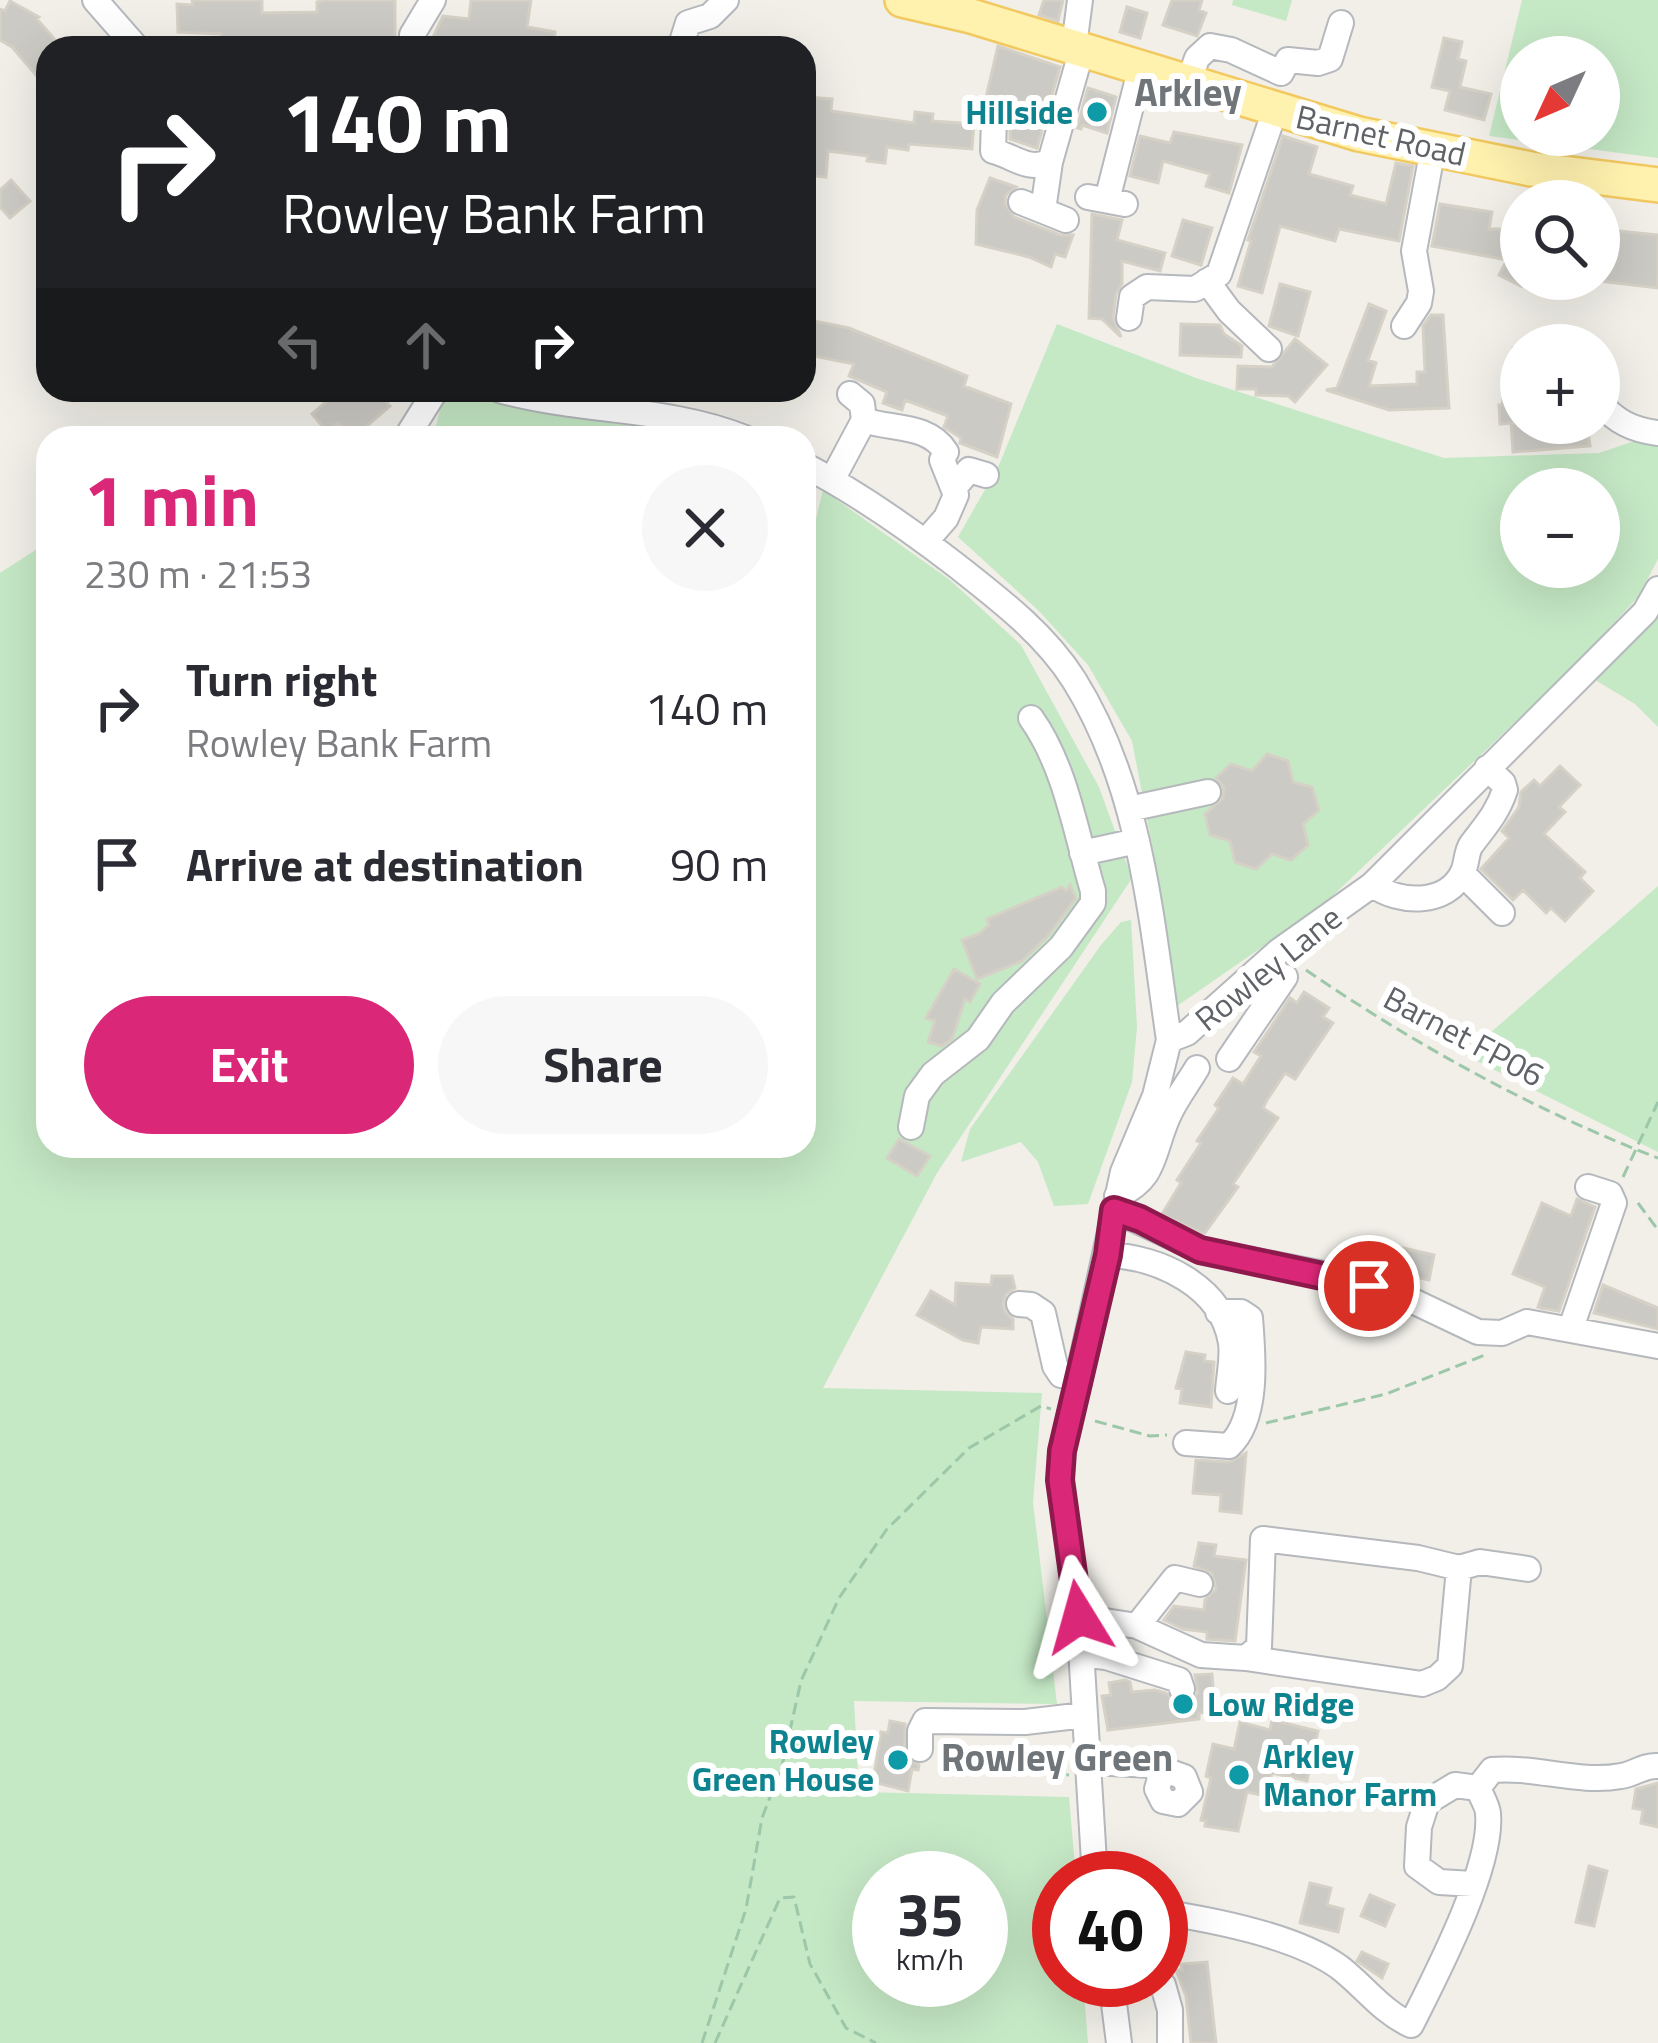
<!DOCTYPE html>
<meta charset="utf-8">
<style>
:root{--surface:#fff;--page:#f7f7f7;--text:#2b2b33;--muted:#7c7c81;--accent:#db2777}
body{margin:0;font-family:"Titillium Web",sans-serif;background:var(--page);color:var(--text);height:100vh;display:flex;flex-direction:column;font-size:45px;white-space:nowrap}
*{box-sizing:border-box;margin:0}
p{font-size:39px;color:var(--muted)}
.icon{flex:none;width:66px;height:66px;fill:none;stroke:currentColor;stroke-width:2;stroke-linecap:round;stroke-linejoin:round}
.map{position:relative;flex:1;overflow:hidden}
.details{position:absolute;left:36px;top:426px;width:780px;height:732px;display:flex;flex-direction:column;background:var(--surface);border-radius:36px;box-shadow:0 12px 48px #0002}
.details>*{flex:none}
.banner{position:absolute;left:36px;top:36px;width:780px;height:366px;border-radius:36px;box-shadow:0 12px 48px #0002;background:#202124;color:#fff;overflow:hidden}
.needle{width:78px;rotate:226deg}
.controls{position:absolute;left:1500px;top:36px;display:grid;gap:24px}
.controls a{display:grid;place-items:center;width:120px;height:120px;border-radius:50%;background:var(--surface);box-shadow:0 12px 48px #0002;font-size:60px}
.speed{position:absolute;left:852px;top:1851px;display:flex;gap:24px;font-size:60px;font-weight:700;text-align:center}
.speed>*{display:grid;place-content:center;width:156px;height:156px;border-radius:50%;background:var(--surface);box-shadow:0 12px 48px #0002;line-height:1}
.speed small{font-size:30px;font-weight:400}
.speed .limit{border:18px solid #d22;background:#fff;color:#111}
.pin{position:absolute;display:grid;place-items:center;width:102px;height:102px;color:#fff;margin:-51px;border:6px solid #fff;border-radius:50%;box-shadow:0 3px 12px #0007}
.me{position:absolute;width:132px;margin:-66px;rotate:352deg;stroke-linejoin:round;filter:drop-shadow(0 0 9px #0008)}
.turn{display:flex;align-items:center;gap:42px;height:252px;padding:0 48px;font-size:54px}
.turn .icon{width:156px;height:156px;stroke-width:2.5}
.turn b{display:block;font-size:84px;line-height:102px}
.lanes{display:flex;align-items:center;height:114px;padding:0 48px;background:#0003;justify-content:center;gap:60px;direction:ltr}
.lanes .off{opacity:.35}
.round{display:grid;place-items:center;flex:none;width:126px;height:126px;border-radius:63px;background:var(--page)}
.head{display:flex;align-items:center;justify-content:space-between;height:204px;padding:0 48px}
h1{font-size:72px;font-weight:700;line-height:90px;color:var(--accent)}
.action{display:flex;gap:24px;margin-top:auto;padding:24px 48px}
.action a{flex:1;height:138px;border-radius:72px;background:var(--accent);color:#fff;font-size:48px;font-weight:700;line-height:138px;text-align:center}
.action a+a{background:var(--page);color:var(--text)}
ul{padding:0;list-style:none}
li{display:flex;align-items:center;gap:36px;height:156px;padding:0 48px}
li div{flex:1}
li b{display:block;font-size:45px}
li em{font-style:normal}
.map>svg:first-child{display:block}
.green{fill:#c5e8c5;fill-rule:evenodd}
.building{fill:#cccac5;stroke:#d6d1c6;stroke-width:3}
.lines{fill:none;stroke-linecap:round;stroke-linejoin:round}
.minor-casing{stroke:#b5b8bc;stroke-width:28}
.major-casing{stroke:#f2c960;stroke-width:38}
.path{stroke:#9cc7a9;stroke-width:3;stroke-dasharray:12 6;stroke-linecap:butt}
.minor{stroke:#fff;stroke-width:24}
.major{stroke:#fff2af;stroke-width:33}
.route-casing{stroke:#8e194d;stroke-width:30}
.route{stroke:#db2777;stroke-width:21}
.culture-dot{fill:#0f9aa8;stroke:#fff;stroke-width:4.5}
.labels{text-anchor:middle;stroke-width:12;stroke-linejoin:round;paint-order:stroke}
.culture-label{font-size:33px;font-weight:bold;fill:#0d838f;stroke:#fff;text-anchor:end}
.street-label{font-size:33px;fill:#5f6368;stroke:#fff}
.quarter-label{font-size:39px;font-weight:bold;fill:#70757a;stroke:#fff}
</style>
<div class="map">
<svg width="1658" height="2043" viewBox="0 0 1658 2043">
<rect width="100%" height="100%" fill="#f1efe8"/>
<!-- green -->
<path class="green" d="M1233 0H1292L1286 21 1232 5Z
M1522 0H1658V158L1489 136ZM1521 57H1599V135H1521Z
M1057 324 1196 378 1444 458 1599 453 1658 433V559L1638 597 1573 667 1323 905 1177 1006 1158 876 1132 741 1088 665 1039 611 958 537 999 465ZM1521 489H1599V567H1521Z
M445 390C476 390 500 402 529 408 582 417 635 426 688 438H433Z
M823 490 950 580 1021 645 1099 787 1132 878 937 1173 823 1388 1042 1393 1033 1502 1057 1704 854 1701 859 1792 1069 1797 1076 1878H1059V1980H1083L1088 2043H0V573L37 549 48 553V1146H804V568ZM879 1878H981V1980H879Z
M1658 608V727L1635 704 1592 678Z
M1658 886V1152L1465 1055Z
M1131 920 1137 1027 1132 1082 1088 1204 1054 1206 1038 1162 1021 1142 961 1162 970 1129 1101 945 1121 922Z"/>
<!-- building -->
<path class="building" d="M192 0H262V13L317 12V2L327 0H395V43L221 48V34L178 32 177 4 193 5Z
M471 0H531L527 27 555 32 553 48H428L443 16 469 19Z
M1044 0H1063L1058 21 1039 15Z
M1172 0H1202L1199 10 1206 13 1197 36 1163 25Z
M10 1 39 17 37 19 62 48H48V64L36 75 12 47 0 40V9L5 11Z
M1127 7 1147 13 1140 38 1120 32Z
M1444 38 1462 42 1458 59 1466 61 1460 87 1491 94 1484 120 1445 110 1450 91 1432 87Z
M998 46 1060 67 1037 148 1010 139V118L1004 106 993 103 984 106Z
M1088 88 1116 97 1107 133 1082 125 1081 129 1077 128Z
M804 97 832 99 831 111 914 123 915 112 933 114 932 121 974 124 972 149 909 144 908 150 887 147 885 163 867 161 868 156 828 151 826 177 804 175Z
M1174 132 1242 145 1229 193 1206 186 1210 174 1163 161 1158 183 1130 176 1140 136 1170 143Z
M1283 136 1317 147 1309 174 1353 186 1350 195 1386 204 1396 163 1413 166 1399 241 1339 229 1335 241 1280 226 1262 293 1238 286 1251 241 1248 240Z
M990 178 1016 187 1006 195 1005 203 1014 217 1060 235H1073L1065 257 1055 254 1051 267 1029 257 976 244 977 210Z
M11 180 30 201 10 218 0 207V190Z
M1440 204 1492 212 1489 229H1521V286L1499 275 1507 260 1432 246Z
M1092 214 1122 220 1117 240 1165 253 1160 271 1122 261V284L1116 294 1113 317 1121 337 1102 319 1089 318Z
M1183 220 1212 228 1201 265 1172 256Z
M1599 229 1658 235V288L1599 281Z
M1280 284 1310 292 1298 336 1269 326Z
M1369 304 1386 311 1368 360 1376 363 1369 386 1417 384V372H1425L1423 326 1431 315H1443L1449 408 1389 410 1326 390 1337 388Z
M804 319 849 328 943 366 967 376 964 386 1011 404 997 457 960 443 961 438 944 427 948 416 905 400 902 410 883 403 887 392 849 376 854 364 804 354Z
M1181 324 1220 325 1224 334 1242 346 1241 357 1180 355Z
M1295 339 1327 365 1295 402 1288 396 1256 395V389H1237L1238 366 1272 367Z
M1513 348 1521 349V422L1500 424 1499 405H1502Z
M340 390H376L390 406 354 437 338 423 327 432 312 414Z
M1511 423 1550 426 1587 423 1590 446 1513 452Z
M1267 754 1288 761 1293 782 1312 787 1319 810 1303 824 1308 845 1291 860 1272 854 1256 869 1235 862 1230 841 1210 835 1205 814 1223 798 1224 787 1216 778 1231 764 1252 771Z
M1560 766 1580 785 1559 807 1565 812 1544 834 1585 872 1580 878 1593 891 1565 921 1551 908 1546 913 1523 890 1513 900 1481 869 1509 838 1502 831 1519 807 1521 792 1534 780 1540 786Z
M1070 885 1076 898 1048 936 1022 961 977 979 962 940 979 934 989 925 987 919 1062 887 1066 891Z
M954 969 980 984 970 1002 965 999 952 1039 942 1046 928 1042 935 1021 926 1018Z
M1304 992 1329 1008 1323 1017 1333 1023 1295 1079 1285 1073 1267 1100 1263 1108 1278 1118 1233 1184 1238 1187 1204 1234 1162 1214 1181 1183 1177 1180 1201 1143 1197 1141 1219 1108 1215 1105 1233 1078 1243 1084 1261 1056 1254 1052 1271 1027 1290 998 1297 1003Z
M899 1139 930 1156 917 1176 887 1158Z
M1577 1199 1595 1207 1559 1311 1541 1308 1538 1307 1545 1287 1513 1274 1542 1203 1571 1216Z
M1376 1242 1434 1255 1429 1280 1370 1267Z
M992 1276H1012L1015 1288 1006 1294 1003 1304 1005 1312 1013 1319V1329L981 1327 978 1343 963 1340 917 1315 931 1291 955 1305 956 1283 991 1285Z
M1603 1285 1658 1308V1329L1594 1313Z
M1186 1352 1205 1355 1204 1361 1214 1362 1211 1407 1180 1403 1182 1389 1176 1388Z
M1246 1453 1241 1513 1220 1511 1221 1495 1193 1493 1196 1460 1229 1462Z
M1199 1543 1216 1545 1214 1556 1246 1560 1235 1641 1207 1639V1632L1183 1629 1164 1620 1174 1606 1204 1610 1205 1600 1216 1589 1212 1573 1194 1566Z
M1212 1674 1215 1712 1199 1713V1719L1108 1730 1102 1696 1111 1695 1109 1683 1125 1680 1130 1682 1132 1692 1155 1690 1166 1693 1178 1705H1186L1198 1693 1195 1675Z
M1272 1720 1318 1731 1307 1781 1272 1773 1266 1796 1247 1792 1238 1831 1205 1826 1206 1821 1201 1820 1211 1778 1206 1776 1213 1744 1234 1749 1240 1722 1270 1730Z
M890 1721 905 1724V1756L919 1765 918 1770 912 1769 908 1791 873 1782 881 1732 888 1733Z
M1658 1783V1827L1641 1823 1643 1810 1633 1808 1636 1789Z
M1589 1866 1607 1871 1594 1926 1576 1922Z
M1310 1883 1331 1888 1327 1905 1343 1909 1338 1932 1300 1923Z
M1370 1895 1394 1905 1385 1926 1361 1916Z
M1362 1952 1388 1964 1382 1978 1357 1961Z
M1207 1962 1216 2043H1191L1186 1996 1176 1970H1182L1181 1964Z"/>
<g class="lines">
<defs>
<path id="minor" d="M95 0 137 48
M1074 46 1080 0
M411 48 412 35 433 0
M680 48 688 23 710 16 726 0
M1189 81 1197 58 1210 46 1231 50 1281 73 1288 60 1318 63 1330 59 1341 23
M994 119 993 151C1016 157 1026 171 1050 162
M1088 197 1125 204
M1107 200 1141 67
M1021 202 1066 220
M1043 210 1050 162 1082 49
M1207 281 1229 311 1269 349
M1129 318 1132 297 1147 287 1195 289 1219 274 1275 110
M1404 326 1419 303 1421 291 1414 251 1433 148
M499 390C581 413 665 406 745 438
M1599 402C1616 422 1633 430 1658 433
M864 420C890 430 928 423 946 452L942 460 956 495 946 518 925 542
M406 438 436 390
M804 465C858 493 909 529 957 566 999 599 1045 634 1074 680 1141 787 1151 918 1169 1040
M832 480 864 420 862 404 850 394
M954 488 969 470 986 475
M1129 809 1208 792
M1082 853 1137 841
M1463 874 1502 913
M1373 885C1399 904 1447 906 1463 872 1467 863 1466 853 1471 845 1485 826 1497 814 1505 790L1503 783 1487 768
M1229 1059 1285 977
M911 1127 917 1096 933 1074 978 1039 1003 1003 1061 947 1093 903V891C1076 834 1066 767 1031 718
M1117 1196C1156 1179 1152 1154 1167 1119 1174 1101 1187 1085 1197 1068
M1114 1210 1200 1250 1340 1277 1398 1294 1478 1332 1502 1333 1527 1322 1658 1346
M1108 1255C1159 1257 1222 1286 1231 1343 1233 1357 1229 1376 1228 1391
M1019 1304 1031 1305 1043 1313 1055 1366 1061 1375 1079 1379
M1571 1328 1614 1203 1610 1194 1588 1187
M1186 1443 1229 1446C1259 1418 1253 1355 1250 1318L1241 1312H1218
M1079 1617 1137 1626 1175 1578 1200 1584
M1137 1626 1201 1655 1246 1658 1259 1647 1263 1539 1418 1558 1459 1568 1480 1562 1528 1569
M1081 1654 1106 1657 1179 1680 1182 1689
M1246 1658 1422 1684 1437 1678 1450 1666 1459 1568
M920 1749V1731L925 1721 1025 1722 1085 1715
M1088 1762 1152 1765 1161 1775 1157 1789 1163 1801 1178 1804 1190 1792 1184 1777 1170 1772 1161 1775
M1478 1788 1492 1770C1534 1766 1579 1784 1621 1776 1635 1774 1643 1765 1658 1766
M1095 1878 1079 1617 1060 1480 1062 1451 1123 1172 1155 1096 1169 1040 1187 1033 1279 951 1372 885 1645 612 1658 589
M1161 1912C1213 1920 1296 1936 1339 1967 1364 1986 1382 2012 1411 2025 1435 1977 1493 1867 1488 1814 1488 1806 1481 1796 1478 1788L1455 1785 1427 1802 1419 1827 1417 1866 1439 1882 1473 1884
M1111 1980 1119 2043
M1112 1987 1149 1981 1163 1985 1170 2010V2043"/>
<path id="major" d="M902 0 971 16 1359 134 1531 169 1658 185"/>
</defs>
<!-- minor casing -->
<use href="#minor" class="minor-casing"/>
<!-- major casing -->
<use href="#major" class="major-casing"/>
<!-- path -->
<path class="path" d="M1306 970C1414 1044 1535 1111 1658 1158
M1623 1177 1658 1102
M1638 1203 1658 1230
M1095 1421 1150 1436 1167 1435
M1266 1423 1386 1394 1485 1355
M941 1762 1069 1775
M702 2043 746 1909 762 1818 782 1766 801 1681 839 1598 887 1529 969 1448 1041 1406 1051 1409
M715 2043 780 1898 794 1897 810 1964 846 2028 876 2043"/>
<!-- minor -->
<use href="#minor" class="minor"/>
<!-- major -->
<use href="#major" class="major"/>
</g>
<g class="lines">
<defs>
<path id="route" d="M1079 1617 1060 1480 1062 1451 1108 1255 1114 1210 1140 1219 1200 1250 1369 1286"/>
</defs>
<!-- route casing -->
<use href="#route" class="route-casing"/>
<!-- route -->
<use href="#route" class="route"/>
</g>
<!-- markers -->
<g class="culture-dot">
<circle cx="1097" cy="112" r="12"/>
<circle cx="1183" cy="1704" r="12"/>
<circle cx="898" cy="1760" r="12"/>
<circle cx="1239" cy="1775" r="12"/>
</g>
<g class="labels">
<!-- culture labels -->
<g class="culture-label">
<text x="1073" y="124">Hillside</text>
<text x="1207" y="1716" text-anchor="start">Low Ridge</text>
<text x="874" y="1753">Rowley<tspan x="874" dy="38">Green House</tspan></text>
<text x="1263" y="1768" text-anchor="start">Arkley<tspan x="1263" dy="38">Manor Farm</tspan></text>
</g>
<!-- street labels -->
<g class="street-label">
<text transform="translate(1381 135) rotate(13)" y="12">Barnet Road</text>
<text transform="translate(1268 968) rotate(-39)" y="12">Rowley Lane</text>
<text transform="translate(1464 1036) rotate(28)" y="12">Barnet FP06</text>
</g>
<!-- quarter labels -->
<g class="quarter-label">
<text x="1188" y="106">Arkley</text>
<text x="1057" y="1771">Rowley Green</text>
</g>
</g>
</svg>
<div class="controls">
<a><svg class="needle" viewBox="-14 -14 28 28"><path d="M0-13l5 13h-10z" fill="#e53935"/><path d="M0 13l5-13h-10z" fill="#7c7c81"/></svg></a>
<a><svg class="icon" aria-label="search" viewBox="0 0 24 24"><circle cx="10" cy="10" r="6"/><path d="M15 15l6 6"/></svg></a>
<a>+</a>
<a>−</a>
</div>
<div class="speed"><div>35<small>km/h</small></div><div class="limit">40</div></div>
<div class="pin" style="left:1369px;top:1286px;background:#d93025"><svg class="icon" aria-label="arrive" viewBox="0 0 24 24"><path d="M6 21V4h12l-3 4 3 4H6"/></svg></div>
<svg class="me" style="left:1079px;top:1617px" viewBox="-20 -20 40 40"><path d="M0-17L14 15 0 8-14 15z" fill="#db2777" stroke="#fff" stroke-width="4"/></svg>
<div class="banner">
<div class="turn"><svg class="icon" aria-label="right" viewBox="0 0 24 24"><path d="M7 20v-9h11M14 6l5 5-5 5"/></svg><div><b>140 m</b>Rowley Bank Farm</div></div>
<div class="lanes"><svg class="icon off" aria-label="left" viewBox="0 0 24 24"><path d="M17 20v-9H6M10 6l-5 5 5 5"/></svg><svg class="icon off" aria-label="ahead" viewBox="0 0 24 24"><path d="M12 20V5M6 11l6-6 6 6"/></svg><svg class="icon" aria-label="right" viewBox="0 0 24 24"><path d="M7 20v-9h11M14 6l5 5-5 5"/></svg></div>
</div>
<section class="details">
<div class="head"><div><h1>1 min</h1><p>230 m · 21:53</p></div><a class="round"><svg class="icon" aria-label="close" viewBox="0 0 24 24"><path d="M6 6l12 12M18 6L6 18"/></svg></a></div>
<ul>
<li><svg class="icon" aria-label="right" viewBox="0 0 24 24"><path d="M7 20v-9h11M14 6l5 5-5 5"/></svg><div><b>Turn right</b><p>Rowley Bank Farm</p></div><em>140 m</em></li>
<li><svg class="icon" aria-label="arrive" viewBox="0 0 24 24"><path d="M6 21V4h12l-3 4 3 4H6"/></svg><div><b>Arrive at destination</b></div><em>90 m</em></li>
</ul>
<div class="action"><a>Exit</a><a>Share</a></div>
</section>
</div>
